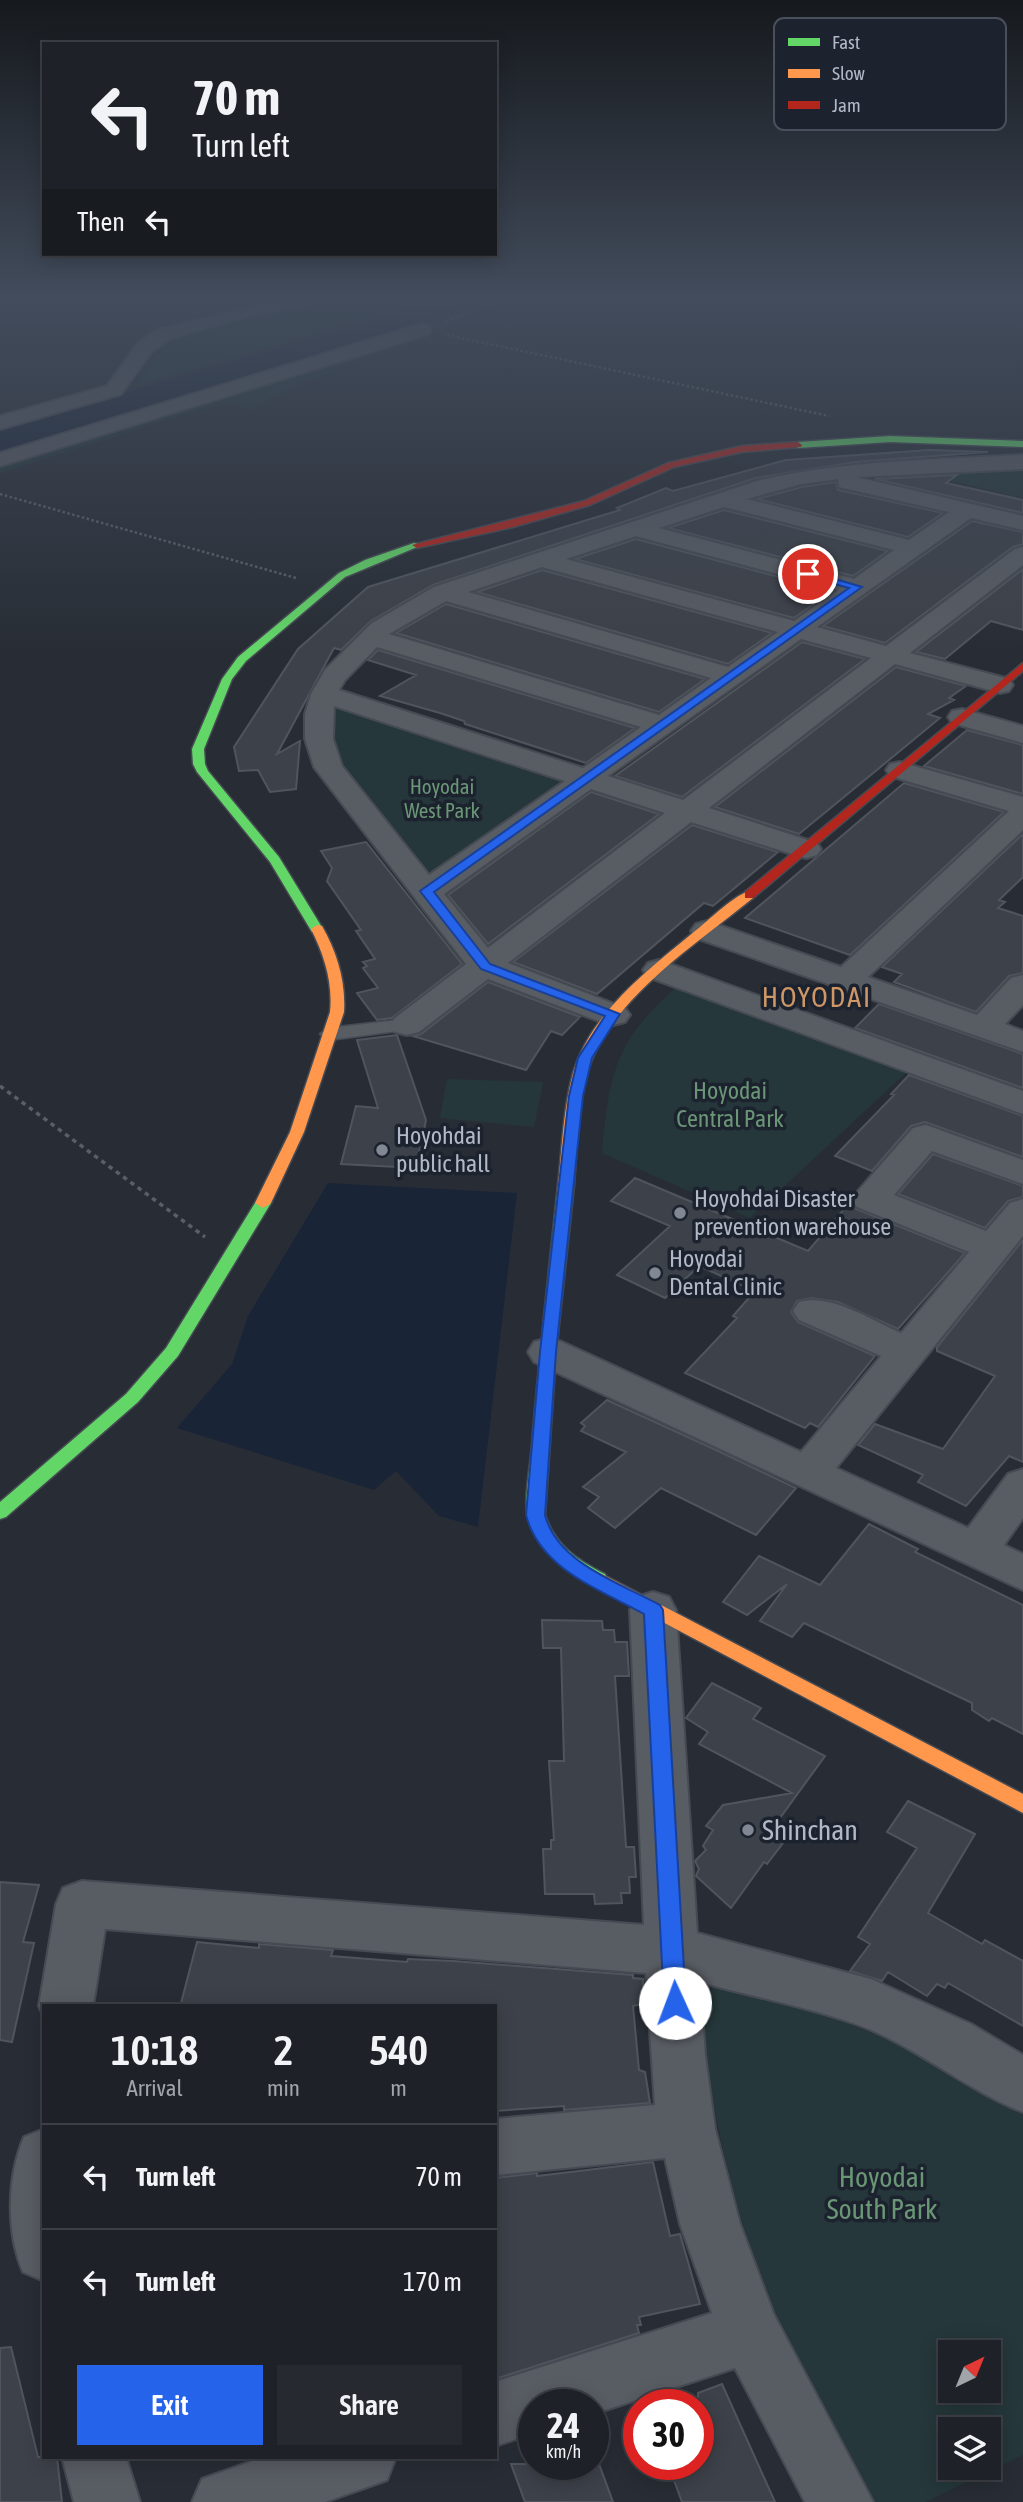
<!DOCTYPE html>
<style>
:root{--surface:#1e2228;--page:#262a30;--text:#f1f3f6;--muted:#a1a4a8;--line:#3c3f45;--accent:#2563eb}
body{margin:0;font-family:"Asap Condensed",sans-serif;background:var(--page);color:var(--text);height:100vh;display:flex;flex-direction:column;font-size:26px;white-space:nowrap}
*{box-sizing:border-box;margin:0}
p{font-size:23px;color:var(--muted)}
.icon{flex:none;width:38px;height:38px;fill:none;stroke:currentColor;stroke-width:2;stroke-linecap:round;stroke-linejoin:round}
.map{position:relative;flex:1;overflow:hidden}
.drawer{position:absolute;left:42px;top:2004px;width:455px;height:455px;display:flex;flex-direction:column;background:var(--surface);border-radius:0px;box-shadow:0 4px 18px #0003,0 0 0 2px var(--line)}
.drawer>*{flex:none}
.guide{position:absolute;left:42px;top:42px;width:455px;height:214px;border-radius:0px;box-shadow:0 4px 18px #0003,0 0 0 2px var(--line);background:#1e2228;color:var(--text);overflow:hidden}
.needle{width:46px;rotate:43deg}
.fabs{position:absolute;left:938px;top:2340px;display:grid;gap:14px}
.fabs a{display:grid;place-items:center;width:63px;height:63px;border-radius:0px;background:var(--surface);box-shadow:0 4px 18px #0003,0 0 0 2px var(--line);font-size:35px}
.speed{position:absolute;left:518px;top:2389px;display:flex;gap:14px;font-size:35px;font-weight:700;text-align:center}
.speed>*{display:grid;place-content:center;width:91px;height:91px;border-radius:50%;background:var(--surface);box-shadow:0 4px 18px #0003,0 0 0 2px var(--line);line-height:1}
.speed small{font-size:18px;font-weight:400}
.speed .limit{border:10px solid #d22;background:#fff;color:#111}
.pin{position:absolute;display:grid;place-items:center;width:60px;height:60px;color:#fff;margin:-30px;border:4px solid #fff;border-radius:50%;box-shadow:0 2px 7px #0007}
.me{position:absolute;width:77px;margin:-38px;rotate:358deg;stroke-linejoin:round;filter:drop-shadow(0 0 5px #0008)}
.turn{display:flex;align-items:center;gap:24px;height:147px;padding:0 35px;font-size:32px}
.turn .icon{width:91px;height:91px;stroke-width:2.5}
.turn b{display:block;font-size:49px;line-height:60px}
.then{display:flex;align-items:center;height:66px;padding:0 35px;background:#0003;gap:14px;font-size:26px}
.eta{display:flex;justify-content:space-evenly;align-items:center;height:119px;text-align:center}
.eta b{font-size:42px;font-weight:600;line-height:49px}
.cta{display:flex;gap:14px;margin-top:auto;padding:14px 35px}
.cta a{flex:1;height:80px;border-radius:0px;background:var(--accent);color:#fff;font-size:28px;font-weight:600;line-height:80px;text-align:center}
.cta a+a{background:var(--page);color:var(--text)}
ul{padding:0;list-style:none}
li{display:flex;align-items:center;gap:21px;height:105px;padding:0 35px;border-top:2px solid var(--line)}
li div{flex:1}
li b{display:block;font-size:26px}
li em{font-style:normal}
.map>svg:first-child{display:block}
.green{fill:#25373a;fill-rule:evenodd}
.water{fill:#192437}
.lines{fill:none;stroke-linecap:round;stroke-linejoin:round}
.river{fill:#192437;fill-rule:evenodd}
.building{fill:#3d4149;stroke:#50555d;stroke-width:2}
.lane-casing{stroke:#464a52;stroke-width:3}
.street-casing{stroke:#464a52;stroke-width:4}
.fast-casing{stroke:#464a52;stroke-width:3}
.slow-casing{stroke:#464a52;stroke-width:3}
.jam-casing{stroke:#464a52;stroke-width:3}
.path-far1{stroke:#5a5f65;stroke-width:2.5;stroke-dasharray:2.5 2.5;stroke-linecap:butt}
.path{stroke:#5a5f65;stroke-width:3.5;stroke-dasharray:4.5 4.5;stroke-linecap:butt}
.lane{fill:#585c63;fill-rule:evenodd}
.street{fill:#585c63;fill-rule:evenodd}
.fast{fill:#63d668;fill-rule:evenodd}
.slow{fill:#ff974d;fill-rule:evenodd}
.jam{fill:#b3261e;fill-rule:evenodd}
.route{fill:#2563eb;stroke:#184099;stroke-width:2}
.poi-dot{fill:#828893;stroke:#1c232f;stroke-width:2.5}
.labels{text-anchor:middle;stroke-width:7;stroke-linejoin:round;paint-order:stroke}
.far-park-label{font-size:21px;fill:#6a9676;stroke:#1c232f}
.park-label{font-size:24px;fill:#6a9676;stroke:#1c232f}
.poi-label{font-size:24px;fill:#b2b9c6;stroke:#1c232f;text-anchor:start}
.quarter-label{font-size:28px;letter-spacing:2px;fill:#cf9765;stroke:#1c232f}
.near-poi-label{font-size:28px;fill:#b2b9c6;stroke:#1c232f;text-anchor:start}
.near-park-label{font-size:28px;fill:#6a9676;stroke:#1c232f}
.key{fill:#1c232f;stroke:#49505c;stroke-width:2}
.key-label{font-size:19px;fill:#b2b9c6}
</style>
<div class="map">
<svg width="1023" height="2502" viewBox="0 0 1023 2502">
<rect width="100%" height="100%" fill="#282d35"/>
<!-- green -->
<path class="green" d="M184 298H296L234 310Z
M330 298H434L136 386 155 357 185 332Z
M384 347 249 408 209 400Z
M205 402 217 404 0 473V463Z
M1023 467V498L906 470Z
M343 706 563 777 566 784 439 872 424 871 340 765 330 724 331 708Z
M679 985 909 1070 750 1218 602 1153C609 1073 616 1039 679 985Z
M447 1079 543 1082 534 1127 440 1118Z
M717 1984 835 2018 930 2057 1023 2114V2455L925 2502H873C837 2434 795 2366 767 2294 730 2200 710 2101 698 2001ZM950 2352H989V2390H950ZM950 2429H989V2468H950Z"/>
<!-- water -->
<path class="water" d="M328 1183 517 1193 478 1527 439 1516 396 1471 374 1490 177 1428 232 1364 248 1316Z"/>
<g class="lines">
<!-- river -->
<path class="river" d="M439 298H481L477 304 420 327 0 451V429L398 313Z"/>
</g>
<!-- building -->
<path class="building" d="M929 450 988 452 856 462 756 478 433 585 371 621 341 650 334 648 277 754 300 741 296 789 270 792 258 770 239 771 234 747 298 649 368 587 620 510 617 508 666 488 673 491 786 460Z
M957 475 946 483 1023 500V513L875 479Z
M836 482 838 490 943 513 908 537 757 499 802 487Z
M724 510 888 551 853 576 668 528Z
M972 521 1023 532V544L1013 547 885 643 823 626Z
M636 539 832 591 794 618 575 559Z
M1023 569V630L991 621 945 659 916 652Z
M542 570 772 633 728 664 477 592Z
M446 604 705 679 659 712 396 633Z
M802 642 865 659 682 797 615 776Z
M378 650 635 728 586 763 465 724 464 721 440 713 380 696 416 675 368 660Z
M896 667 966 686 949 698 954 700 928 714 940 718 799 834 715 807Z
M967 730 1023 745V794L924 766Z
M904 783 1004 812 850 955 745 918Z
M591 792 659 814 488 944 448 895Z
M692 825 778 852 713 906 704 903 597 994 513 962Z
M1023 834V877L999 900 1005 902 998 908 1023 916V973L1009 976 976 1012 894 982 902 974 882 967Z
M366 842 462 964 392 1018 377 1020 357 993 378 988 363 968 367 966 363 962 375 959 356 931 361 930 327 881 332 868 321 851Z
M488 982 580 1017 562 1035 551 1031 526 1070 413 1036 421 1034Z
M879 1004 1023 1054V1088L855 1028Z
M397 1035 426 1120 416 1168 341 1164 356 1106 378 1108 357 1040Z
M909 1075 1023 1116V1157L925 1122 911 1126 872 1171 835 1156 894 1095 891 1094Z
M933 1154 1023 1186V1197L1008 1201 985 1228 898 1194Z
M635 1178 808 1251 850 1202 856 1209 965 1253 898 1329 838 1302 812 1298 797 1301 791 1312 798 1322 875 1356 818 1427 810 1423 805 1428 685 1373 737 1318 733 1316 755 1291 699 1266 665 1298 617 1275 670 1226 611 1201Z
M1023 1240V1462L1009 1456 966 1506 918 1482 923 1475 858 1445 875 1424 943 1449 995 1376 937 1351V1347Z
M607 1400 716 1450 796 1488 756 1535 661 1488 615 1528 588 1508 599 1497 583 1487 626 1452 581 1431 585 1426 581 1423Z
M869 1524 918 1549 915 1552 1023 1605V1734L992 1718 989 1721 972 1710V1703L804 1623 792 1637 760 1621 787 1584 747 1615 723 1602 759 1556 820 1585Z
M542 1620 602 1621 603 1630H614L615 1642H627L629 1676H615L626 1847H634L636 1877H629L630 1893H621L622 1903 595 1904 594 1894H545L543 1849H551V1840H554L549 1761H564L561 1648H543Z
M712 1683 761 1708 753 1719 825 1756 775 1825 790 1834 767 1864 764 1862 731 1908 696 1876 699 1869 695 1861 706 1850 703 1846 713 1830 706 1826 723 1805 792 1793 699 1744 708 1732 686 1718Z
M908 1801 975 1834 928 1913 982 1944 985 1940 1023 1961V2026L948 1983 945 1988 937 1984 927 1996 888 1972 882 1981 850 1971 870 1944 858 1937 917 1848 887 1832Z
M0 1882 39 1885 23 1942 34 1943 12 2042 0 2040Z
M197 1942 259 1948V1944L333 1950 331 1956 407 1962 408 1959 453 1961 633 1975V1978L643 1979V2004L633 2006 639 2070 645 2072 650 2103 564 2110V2106L495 2111V2006L181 2003Z
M653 2162 670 2236 680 2234 700 2304 639 2317 641 2325H637L639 2333 495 2379V2178L537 2173V2176Z
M11 2347 38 2457H57L62 2502H0V2348Z
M722 2384 775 2502H682L668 2464H698V2393Z
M511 2464H599L613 2502H525Z"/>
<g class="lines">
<defs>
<path id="lane" d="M407 1019 416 1025 413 1029 329 1040 320 1034 329 1028Z"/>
<path id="street" d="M283 298H320L317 302 256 314 169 339 152 351 121 394 0 429V416L107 386 138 343 155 331Z
M422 324 429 326 431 330 429 334 0 466V453Z
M1023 455V469L856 477 1023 516V530L971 518 817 627 886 646 1015 549 1023 547V565L910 653 1009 679 1013 685 1009 691 1000 693 895 664 709 808 817 843 821 849 817 855 806 858 795 855 691 822 508 963 625 1008 630 1015 625 1022 613 1025 601 1022 488 979 419 1032 407 1035 395 1032 390 1025 395 1018 466 964 314 767 305 739V714L311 694 325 670 372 623 434 587 757 481C844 460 934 460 1023 455ZM838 479 839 487 949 512 909 540 747 499 801 484ZM724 507 894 550 854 579 659 528ZM636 536 838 590 794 621 566 559ZM542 567 778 632 728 667 468 592ZM446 601 711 678 659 715 389 634ZM801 639 871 658 683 800 608 776ZM377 647 641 727 583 768 339 690 345 680ZM334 706 565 781 429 875 342 766 333 739ZM591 789 665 813 488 948 444 894Z
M962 709 1023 726V743L952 723 948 717 952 711Z
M900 762 1023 797V830L868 977 977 1015 1011 978 1023 975V1005L1005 1024 1023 1031V1052L696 938 691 931 696 924 707 921 841 967 1009 811 890 776 886 770 890 764Z
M659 960 1023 1091V1114L648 977 643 970 648 963Z
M926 1125 1023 1160V1184L932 1151 894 1195 986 1231 1010 1203 1023 1199V1236L836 1468 968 1528 1008 1474 1023 1469V1518L1004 1545 1023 1554V1590L534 1362 528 1352 534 1342 548 1338 562 1342 801 1452 881 1356 799 1320 793 1311 799 1302C831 1293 871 1320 901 1333L969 1252 857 1207 851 1199 913 1128Z
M653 1592 669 1597 676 1610 697 1933 871 1979 971 2024 1023 2055V2112C966 2090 919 2048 861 2026 810 2007 753 1997 700 1982L705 2055 715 2129 740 2224 774 2315 873 2502H805L735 2368 593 2414V2404H534V2433L495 2446V2382L712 2313 680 2224 665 2158 495 2175V2119L655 2105 646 1973 105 1929 93 2006H44V2017L39 2006 56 1904 63 1888 82 1881 644 1925 630 1610 637 1597Z
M44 2129V2281L23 2272C6 2232 7 2177 24 2137Z
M62 2457H126L140 2502H74Z
M264 2457H396L387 2480 325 2502H192L202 2479Z"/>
<path id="fast" d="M890 436 1023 441V447L890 442 798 448 794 445 798 442Z
M414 543 422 545 345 577 246 661 232 679 204 749 205 764 208 771 279 857 323 929 322 932H312L270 862 197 772 193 764 192 749 222 679 238 657 339 573 365 560Z
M566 1180 574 1185 556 1352 545 1515C555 1545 577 1560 605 1574L607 1579 605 1584 598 1586C567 1576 537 1550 528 1518 523 1500 531 1464 532 1444 539 1358 549 1271 558 1185Z
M263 1198 271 1203 178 1356 138 1402 6 1517 0 1519V1502L126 1394 166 1348 255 1203Z"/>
<path id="slow" d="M749 891 753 892V898C697 944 608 1000 587 1074 577 1110 577 1148 574 1185L571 1188H561L558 1185C562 1148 563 1110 573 1073 590 1015 644 973 689 936 705 924 731 897 749 891Z
M317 925 322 926C337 952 346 982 344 1012L304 1132 271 1203 263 1208 255 1203 290 1132 330 1012C333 982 324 955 311 929Z
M598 1572 1023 1794V1813L591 1584 589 1579 591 1574Z"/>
<path id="jam" d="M798 442 802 445 801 447 742 452 674 467 590 505 513 527 417 548 412 545 584 501 668 463 742 446Z
M1023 663V671L753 898H745V892Z"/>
</defs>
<!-- lane casing -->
<use href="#lane" class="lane-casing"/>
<!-- street casing -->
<use href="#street" class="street-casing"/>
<!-- fast casing -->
<use href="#fast" class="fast-casing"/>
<!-- slow casing -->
<use href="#slow" class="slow-casing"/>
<!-- jam casing -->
<use href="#jam" class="jam-casing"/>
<!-- path-far1 -->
<path class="path-far1" d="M446 321 507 298
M447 335 829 416
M0 494 296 578"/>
<!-- path -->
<path class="path" d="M0 1086 205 1237"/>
<!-- lane -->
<use href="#lane" class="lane"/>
<!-- street -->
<use href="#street" class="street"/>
<!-- fast -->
<use href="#fast" class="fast"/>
<!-- slow -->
<use href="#slow" class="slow"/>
<!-- jam -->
<use href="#jam" class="jam"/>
</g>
<!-- sky -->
<linearGradient id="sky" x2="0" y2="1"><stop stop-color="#16191d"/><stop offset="0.46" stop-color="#424c5c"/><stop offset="1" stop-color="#424c5c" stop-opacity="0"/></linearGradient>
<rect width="1023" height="648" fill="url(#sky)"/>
<!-- route -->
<path class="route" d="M808 571 862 587 434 892 490 964 620 1014 592 1058 583 1096 556 1352 545 1515C557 1563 620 1583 660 1605L663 1610 686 2003 683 2010 675 2013 667 2010 664 2003 644 1614C599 1589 540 1569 526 1515L540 1352 569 1096 578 1058 605 1016 481 969 420 891 849 588 804 576Z"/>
<!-- markers -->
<g class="poi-dot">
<circle cx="382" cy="1150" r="7"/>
<circle cx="680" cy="1213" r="7"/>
<circle cx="655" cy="1273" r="7"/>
<circle cx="748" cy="1830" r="7"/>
</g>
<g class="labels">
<!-- far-park labels -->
<g class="far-park-label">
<text x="442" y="794">Hoyodai<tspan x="442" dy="24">West Park</tspan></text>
</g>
<!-- park labels -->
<g class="park-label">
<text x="730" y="1099">Hoyodai<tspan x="730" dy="28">Central Park</tspan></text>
</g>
<!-- poi labels -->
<g class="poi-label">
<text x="396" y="1144">Hoyohdai<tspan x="396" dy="28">public hall</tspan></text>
<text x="694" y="1207">Hoyohdai Disaster<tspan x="694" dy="28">prevention warehouse</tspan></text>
<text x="669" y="1267">Hoyodai<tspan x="669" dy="28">Dental Clinic</tspan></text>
</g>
<!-- quarter labels -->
<g class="quarter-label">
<text x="817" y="1007">HOYODAI</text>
</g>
<!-- near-poi labels -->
<g class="near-poi-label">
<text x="762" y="1840">Shinchan</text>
</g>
<!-- near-park labels -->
<g class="near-park-label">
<text x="882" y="2187">Hoyodai<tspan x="882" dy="32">South Park</tspan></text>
</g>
</g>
<!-- legend -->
<rect x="774" y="18" width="232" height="112" rx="10" class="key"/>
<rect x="788" y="38" width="32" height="8" fill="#63d668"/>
<rect x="788" y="69" width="32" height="9" fill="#ff974d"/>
<rect x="788" y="101" width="32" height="8" fill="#b3261e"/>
<g class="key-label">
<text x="832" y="49">Fast</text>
<text x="832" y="80">Slow</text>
<text x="832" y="112">Jam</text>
</g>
</svg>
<div class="fabs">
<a><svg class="needle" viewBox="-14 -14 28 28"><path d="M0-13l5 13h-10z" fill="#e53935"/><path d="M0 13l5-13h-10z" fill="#a1a4a8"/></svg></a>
<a><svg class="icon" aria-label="layers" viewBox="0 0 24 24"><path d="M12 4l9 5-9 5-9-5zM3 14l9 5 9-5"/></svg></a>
</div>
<div class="speed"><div>24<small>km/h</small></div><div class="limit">30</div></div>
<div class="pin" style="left:808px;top:574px;background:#d93025"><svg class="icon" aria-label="arrive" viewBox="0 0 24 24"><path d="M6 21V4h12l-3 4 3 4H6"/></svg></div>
<svg class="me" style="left:675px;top:2003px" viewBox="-20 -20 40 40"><circle r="19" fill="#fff"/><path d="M0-13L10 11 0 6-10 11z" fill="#2563eb"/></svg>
<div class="guide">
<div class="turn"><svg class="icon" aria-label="left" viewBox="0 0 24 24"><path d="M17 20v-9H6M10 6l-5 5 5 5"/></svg><div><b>70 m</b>Turn left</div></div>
<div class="then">Then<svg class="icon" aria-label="left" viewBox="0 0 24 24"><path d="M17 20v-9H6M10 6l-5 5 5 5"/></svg></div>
</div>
<section class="drawer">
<div class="eta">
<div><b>10:18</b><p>Arrival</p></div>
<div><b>2</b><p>min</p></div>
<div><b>540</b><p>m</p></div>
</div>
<ul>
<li><svg class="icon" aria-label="left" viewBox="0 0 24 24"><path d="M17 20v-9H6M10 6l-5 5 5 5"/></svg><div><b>Turn left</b></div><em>70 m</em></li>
<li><svg class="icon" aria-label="left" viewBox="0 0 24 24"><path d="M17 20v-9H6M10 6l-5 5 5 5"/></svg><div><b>Turn left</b></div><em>170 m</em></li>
</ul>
<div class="cta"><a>Exit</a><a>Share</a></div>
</section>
</div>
